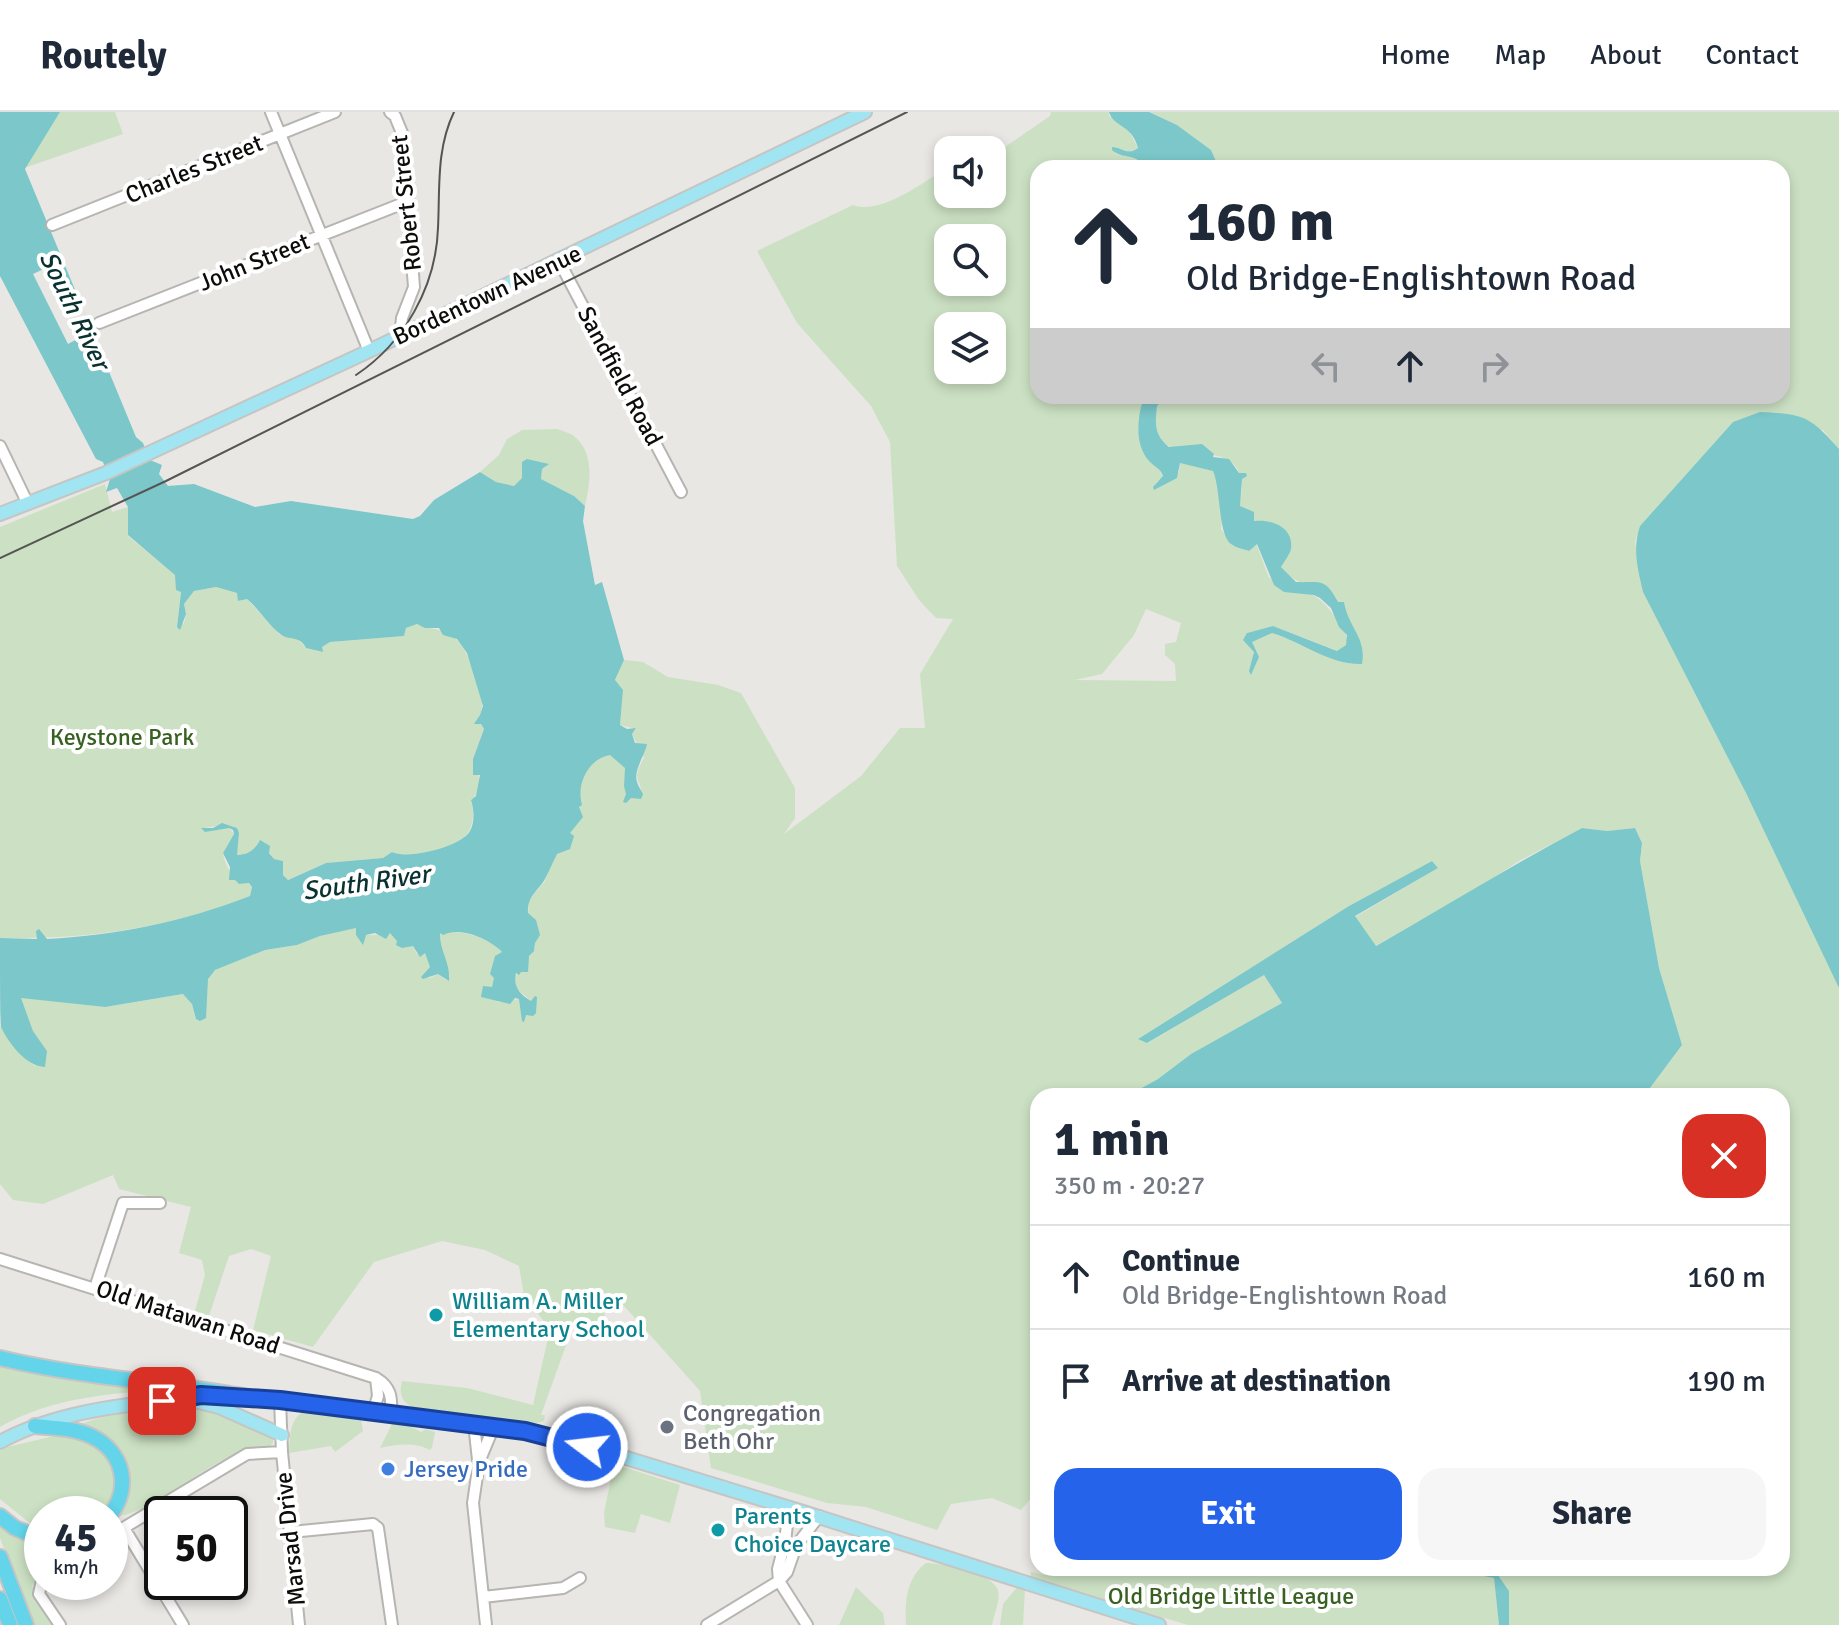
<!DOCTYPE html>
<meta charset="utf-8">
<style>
:root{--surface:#fff;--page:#f6f6f7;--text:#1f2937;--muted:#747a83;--line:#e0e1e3;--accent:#2563eb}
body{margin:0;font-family:Signika,sans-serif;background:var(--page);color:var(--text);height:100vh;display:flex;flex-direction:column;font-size:30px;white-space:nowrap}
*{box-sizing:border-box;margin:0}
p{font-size:26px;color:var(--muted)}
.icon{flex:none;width:44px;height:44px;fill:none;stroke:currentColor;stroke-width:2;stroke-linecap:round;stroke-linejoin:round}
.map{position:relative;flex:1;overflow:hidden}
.sheet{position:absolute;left:1030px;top:976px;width:760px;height:488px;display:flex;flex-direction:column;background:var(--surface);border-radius:24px;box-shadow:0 4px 12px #0003}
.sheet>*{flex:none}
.top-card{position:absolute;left:1030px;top:48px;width:760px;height:244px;border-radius:24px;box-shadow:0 4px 12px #0003;background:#fff;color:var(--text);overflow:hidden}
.fabs{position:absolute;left:934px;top:24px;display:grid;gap:16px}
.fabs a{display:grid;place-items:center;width:72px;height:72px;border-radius:16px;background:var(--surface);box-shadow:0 4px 12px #0003;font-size:40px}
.speed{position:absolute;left:24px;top:1384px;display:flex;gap:16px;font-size:40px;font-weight:700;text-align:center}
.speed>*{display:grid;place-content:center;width:104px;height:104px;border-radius:50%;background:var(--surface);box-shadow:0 4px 12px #0003;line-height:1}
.speed small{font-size:20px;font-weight:400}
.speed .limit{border:4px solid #111;border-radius:12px;background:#fff;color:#111}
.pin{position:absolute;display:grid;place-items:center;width:68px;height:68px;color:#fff;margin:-34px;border-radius:16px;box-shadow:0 4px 12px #0006}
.me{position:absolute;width:88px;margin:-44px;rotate:285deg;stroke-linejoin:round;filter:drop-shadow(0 0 6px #0008)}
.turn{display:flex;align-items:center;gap:28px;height:168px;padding:0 24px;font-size:36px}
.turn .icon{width:104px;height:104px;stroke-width:2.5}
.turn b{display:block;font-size:56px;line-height:68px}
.lanes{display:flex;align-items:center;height:76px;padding:0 24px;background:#0003;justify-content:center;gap:40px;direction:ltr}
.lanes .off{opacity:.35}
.round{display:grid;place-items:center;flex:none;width:84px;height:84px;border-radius:24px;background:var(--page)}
.overview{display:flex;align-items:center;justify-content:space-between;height:136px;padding:0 24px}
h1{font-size:48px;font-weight:700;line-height:60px}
.button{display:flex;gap:16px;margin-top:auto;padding:16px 24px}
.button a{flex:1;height:92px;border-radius:24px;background:var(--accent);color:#fff;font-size:32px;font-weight:700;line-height:92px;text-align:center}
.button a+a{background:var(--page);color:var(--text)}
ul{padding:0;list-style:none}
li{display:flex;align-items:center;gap:24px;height:104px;padding:0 24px;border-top:2px solid var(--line)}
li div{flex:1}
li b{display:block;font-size:30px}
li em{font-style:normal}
header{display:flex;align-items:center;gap:48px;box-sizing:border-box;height:112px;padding:0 40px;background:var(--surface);border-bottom:2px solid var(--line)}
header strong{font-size:38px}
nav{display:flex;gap:44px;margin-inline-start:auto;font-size:28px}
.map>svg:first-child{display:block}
.green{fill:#cce1c3;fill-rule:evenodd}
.water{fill:#7bc7c9}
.pier{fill:#e8e7e4}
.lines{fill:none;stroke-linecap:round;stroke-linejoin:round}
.minor-casing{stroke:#b6b5b2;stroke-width:14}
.major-casing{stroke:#c5c5c4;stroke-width:16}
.highway-casing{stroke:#c5c5c4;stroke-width:18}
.minor{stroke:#fff;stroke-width:10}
.major{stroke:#a1e5f2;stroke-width:12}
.highway{stroke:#63d4ea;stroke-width:14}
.rail{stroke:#555553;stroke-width:2}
.route-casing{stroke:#184099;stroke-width:20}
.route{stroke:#2563eb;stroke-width:14}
.culture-dot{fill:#0f9aa8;stroke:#fff;stroke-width:3}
.worship-dot{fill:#6b7280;stroke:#fff;stroke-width:3}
.shop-dot{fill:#3f7fe0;stroke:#fff;stroke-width:3}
.labels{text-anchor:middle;stroke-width:8;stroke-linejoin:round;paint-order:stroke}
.street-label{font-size:24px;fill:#0c0c0b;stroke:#fff}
.park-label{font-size:24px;fill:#376120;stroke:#fff}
.culture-label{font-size:24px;fill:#0d838f;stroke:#fff;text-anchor:start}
.worship-label{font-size:24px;fill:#5b616d;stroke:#fff;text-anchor:start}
.shop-label{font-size:24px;fill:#366cbe;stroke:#fff;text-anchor:start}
.water-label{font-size:26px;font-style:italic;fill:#093131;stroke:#fff}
</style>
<header>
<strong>Routely</strong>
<nav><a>Home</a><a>Map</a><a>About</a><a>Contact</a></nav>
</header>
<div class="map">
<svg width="1839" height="1513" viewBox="0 0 1839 1513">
<rect width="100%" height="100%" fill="#e8e7e4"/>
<!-- green -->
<path class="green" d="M60 0H115L123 22 24 56Z
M1051 0H1109V4L1128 17 1138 36C1128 43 1121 36 1112 35L1116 42C1129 44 1138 43 1144 56H1038V146L1034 148 1038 150V236H1034L1038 240V284H1126L1131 292 1142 291 1138 319 1163 365 1156 371 1154 378 1179 360 1180 351 1213 358 1218 368 1223 402 1221 417 1232 433 1249 439 1256 431 1269 466C1309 481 1319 478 1342 516 1346 523 1349 525 1346 533L1338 539 1273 514 1247 521 1254 539 1250 562 1259 545 1251 530 1272 521C1302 530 1329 553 1362 552L1333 481C1313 473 1294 473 1281 455L1291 437 1289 426 1253 409 1239 394C1259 315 1166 359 1156 319 1154 312 1156 301 1157 294L1167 284H1782V56H1219L1211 38 1177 13 1149 0H1839V337L1823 318 1733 310 1640 414 1635 430 1643 480 1746 681 1839 873V1513H1509V1479L1493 1456H1782V984H1644L1682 933 1659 856 1640 749 1642 731 1635 716 1607 719 1582 716 1519 749 1483 773 1375 834 1355 805 1438 756 1432 749 1349 794 1139 926 1148 931 1264 863 1282 891 1191 942 1158 967 1127 984H1038V1378L1021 1398 992 1386 951 1392 937 1418 866 1395 827 1391 711 1356 700 1279 617 1186 605 1189 604 1213 575 1208 541 1303H545L544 1309 537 1311 420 1298C404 1293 398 1286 402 1269L467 1276 533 1293 550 1217 524 1184 519 1154 485 1138 442 1129 374 1150 313 1235 253 1218 271 1144 251 1137 229 1144 209 1204 195 1199 205 1163 202 1148 179 1141 191 1095 119 1077 113 1063 43 1092 13 1088 0 1072V914L19 941 35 954 47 939 33 919 20 885 105 895 184 882 192 892 196 907 209 862 215 858 265 838 297 833 320 824 356 815 366 823H387L390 821 413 834 417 842 425 840 431 856 421 865 430 866 438 862 446 868 450 865 438 824 440 821C460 817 488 824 502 840L492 875 498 890 519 887 526 903 531 889 516 876 515 865 535 836 531 806 528 801 529 788 545 769 551 751 577 709 580 701 579 685 583 664 591 652 602 644 610 643 626 656 624 674 631 686H641C644 667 629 671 644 646L632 622 636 617 620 613 623 578 615 569 624 548 643 550 668 565 718 573 741 581 795 676V706L784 722 861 664 900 616H925L920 562 953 507 936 506 919 488 897 454 890 330 871 294 797 211 757 139 853 93C879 104 927 69 948 54V82H992V44L1050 4ZM948 126H992V170H948ZM948 214H992V258H948ZM1146 497 1181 511 1176 530 1165 532V543L1175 552 1176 569 1075 568 1102 562 1134 523Z
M557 317C562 319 571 321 575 325 595 342 590 372 585 394L574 384 541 367 542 357 548 353 522 366 514 374 496 370 480 360 499 343 507 327 522 318Z
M105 372 112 400 128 395V424L176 463V478L181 479 177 514 184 511 186 502 184 492 194 479 216 475 237 481 239 489 247 487 280 523 297 526 306 536 322 540V535L330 530 404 524 406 516 416 512C431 518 445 516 457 528 468 538 483 580 482 594 482 601 478 607 475 612H481L484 617 473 647C479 660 484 677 471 688 474 697 474 710 469 719 461 735 407 748 392 740L383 746 326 751 287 768 283 763V749L274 747 261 729C254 738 248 743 236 743L239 721C230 706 216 716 201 716H229L234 722 223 741C224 751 232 765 239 772L249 771 252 774 250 784C165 817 91 827 0 826V415Z
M0 1252 164 1277C108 1282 50 1286 0 1315Z
M169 1295C211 1294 236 1308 273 1325V1331L270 1334C207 1340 172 1394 116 1405L125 1355 73 1314 113 1302Z
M303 1300 361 1308 363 1319 335 1340 331 1334 289 1341C290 1327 289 1308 303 1300Z
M392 1312 410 1314 421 1320 426 1317 435 1320 432 1336 429 1338C417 1329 392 1333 380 1336Z
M54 1324C73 1326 96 1328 109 1345 115 1353 116 1368 118 1378L103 1402H42V1421L0 1387V1339L7 1335Z
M614 1352 680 1373 670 1411 641 1402 635 1421 605 1415 604 1401Z
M0 1408 42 1431V1460L32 1474 54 1513H33L0 1426Z
M926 1451C942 1451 988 1460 997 1476 1002 1484 994 1503 992 1513H906C905 1490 906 1466 926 1451Z
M1047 1456H1442L1494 1466 1499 1513H1188L1030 1466 1031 1460 1045 1463Z
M1018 1474 1025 1476 1023 1513H1000L1003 1492Z
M856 1475 883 1501 885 1513H839Z"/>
<!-- water -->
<path class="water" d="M0 0H60L25 57 136 325 143 331 150 348 162 353 159 362 168 374 194 372 255 395 291 389 413 407 420 404 434 388 480 360 496 370 514 374 522 366V350L527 347 549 352 542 357 541 367 574 384 585 394 583 409 595 473 602 470 624 548 615 568 623 578 620 613 627 617 636 616 632 622 635 631 647 632C645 643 633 659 637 670 638 674 641 678 643 682L641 687 631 686 626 691 623 690 626 682 624 674 625 656 610 643C588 647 576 672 582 693L579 695 583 705 570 721 574 724 570 737 557 742C554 748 550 757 546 765 539 779 527 783 528 801L536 808 540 823 535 831 534 839 529 844 528 860H521L519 863 516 861C513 874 519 882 531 889L535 884 537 885 536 901 533 904 526 903 524 910 522 909 519 887 515 886 510 892 481 885 483 874 492 875 494 866 490 862 495 844 502 840C490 827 460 814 443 823L440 821C439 837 451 852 449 869L438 862 423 867 421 865 430 855 425 841 420 845 413 834 402 836 396 833 397 829 390 821 386 827 375 821 366 823 363 833 356 823V816L320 824 297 833 265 838 215 858 208 867 206 906 200 909 196 907 192 892 183 882 105 895 21 886 33 919 47 939 45 955C26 954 9 932 1 915 0 905 0 841 0 826L37 827 36 819 39 817 47 827C119 823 182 810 250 784L252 775 249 771 239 772 235 768H229L230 755 223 741 234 722 233 718 229 716 205 720 201 716H213L222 711 237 716 239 721 237 743C248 743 255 738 260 728L270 734 269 741 274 747 283 749V763L288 768 326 751 383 746 392 740C407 748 461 735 470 719 475 710 474 697 471 688L476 684 480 663H473V647L484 617 481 612H474L480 603 483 594 467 541 457 527 443 523 439 516H425L417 512 406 516 404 524 330 530 322 535 323 540 306 536C299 522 289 530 279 521 267 511 259 497 247 487L238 489 237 481 216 475 194 479 184 492 186 502 180 518 177 515 181 480 176 478 175 463 128 423V395L117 376 106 380 110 367 103 350 96 347 0 164Z
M1109 0H1149L1177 13 1211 38 1219 56H1144C1137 40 1123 48 1112 38V35C1121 35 1128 44 1138 36 1132 12 1114 16 1109 0Z
M1126 284H1167L1157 294C1155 312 1154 323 1169 335L1202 332 1214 342 1213 345 1229 347 1239 361H1246L1247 364 1242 367 1240 394 1254 400V409C1270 407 1294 414 1291 437 1290 442 1284 450 1281 455L1296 470C1320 471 1325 465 1338 490H1344C1348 515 1367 526 1362 552 1329 553 1302 530 1272 521L1252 530 1259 545 1251 563 1249 559 1254 540 1243 528 1247 521 1273 514 1337 539 1346 533 1347 523 1339 515 1331 496 1320 486 1314 483 1284 480 1274 473 1257 432 1249 439C1244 437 1236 436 1231 432 1218 423 1221 377 1213 359L1180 351 1177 366 1154 378 1153 375 1163 364C1160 356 1156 356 1150 350 1135 335 1137 309 1142 291L1131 292Z
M1760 300C1803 302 1810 304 1839 337V876L1746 681 1643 480C1638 457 1632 437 1640 414L1733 310Z
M1582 716 1607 719 1635 716 1642 731 1640 749 1659 856 1682 933 1644 984H1127L1158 967 1191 942 1282 891 1264 863 1147 931 1138 927 1349 794 1432 749 1438 756 1355 804 1376 834C1445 795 1512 753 1582 716Z
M1442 1456H1493L1509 1479V1513H1499L1494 1466Z"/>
<!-- pier -->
<path class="pier" d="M50 154 69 195 80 189 92 219 68 232 33 162Z"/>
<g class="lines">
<defs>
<path id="minor" d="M271 0 369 239
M390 0 395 4 402 21 414 175 402 206 400 224
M52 113 335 0
M559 149 681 380
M99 211 409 89
M0 334 28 392
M0 1147 376 1266C391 1275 392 1285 391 1302
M95 1176 123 1091H160
M280 1288 282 1340 299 1513
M373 1300 378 1284 376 1266
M474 1312 478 1348
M124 1416 183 1513
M291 1420 373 1412 378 1416 392 1513
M110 1424 247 1342 282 1340
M42 1468 39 1482 60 1513
M779 1469 778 1457 785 1430 789 1395
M779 1469 807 1513
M483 1485 563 1476 580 1466
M486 1513 473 1391 479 1350 494 1314
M707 1513 779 1469 787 1460 796 1434 819 1404"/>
<path id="major" d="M0 402 106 361 369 239 865 0
M245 1285 525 1319 610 1341 803 1400 1159 1513
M190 1288 219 1295 282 1323
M0 1330C51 1302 113 1294 170 1288 185 1287 199 1283 214 1284"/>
<path id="highway" d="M0 1246C83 1266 170 1270 254 1286
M35 1314C53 1316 74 1316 91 1324 123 1339 132 1375 110 1403
M0 1404 15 1416 42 1427
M0 1445 26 1513
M0 1487 10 1513"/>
</defs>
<!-- minor casing -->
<use href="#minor" class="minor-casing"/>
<!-- major casing -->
<use href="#major" class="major-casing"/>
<!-- highway casing -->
<use href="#highway" class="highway-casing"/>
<!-- minor -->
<use href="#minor" class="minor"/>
<!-- major -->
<use href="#major" class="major"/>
<!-- highway -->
<use href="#highway" class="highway"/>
<!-- rail -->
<path class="rail" d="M356 263C404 231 436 175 438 116 440 77 436 37 454 0
M0 446 166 369 907 0"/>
</g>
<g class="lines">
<defs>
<path id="route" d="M162 1289 201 1283 280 1288 525 1319 587 1335"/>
</defs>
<!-- route casing -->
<use href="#route" class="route-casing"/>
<!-- route -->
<use href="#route" class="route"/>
</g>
<!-- markers -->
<g class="culture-dot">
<circle cx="436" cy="1203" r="8"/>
<circle cx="718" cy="1418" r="8"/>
</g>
<circle class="worship-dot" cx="667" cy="1315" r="8"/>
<circle class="shop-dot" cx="388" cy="1357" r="8"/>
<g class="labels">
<!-- street labels -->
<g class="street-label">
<text transform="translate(194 57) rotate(-22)" y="8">Charles Street</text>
<text transform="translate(406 91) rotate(-96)" y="8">Robert Street</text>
<text transform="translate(254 150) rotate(-22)" y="8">John Street</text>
<text transform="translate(487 183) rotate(-25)" y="8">Bordentown Avenue</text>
<text transform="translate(620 264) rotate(62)" y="8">Sandfield Road</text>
<text transform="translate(188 1205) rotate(18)" y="8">Old Matawan Road</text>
<text transform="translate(290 1427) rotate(-96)" y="8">Marsad Drive</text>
</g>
<!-- park labels -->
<g class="park-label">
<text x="122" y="633">Keystone Park</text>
<text x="1231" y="1492">Old Bridge Little League</text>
</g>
<!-- culture labels -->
<g class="culture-label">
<text x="452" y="1197">William A. Miller<tspan x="452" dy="28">Elementary School</tspan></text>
<text x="734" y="1412">Parents<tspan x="734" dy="28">Choice Daycare</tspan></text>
</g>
<!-- worship labels -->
<g class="worship-label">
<text x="683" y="1309">Congregation<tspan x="683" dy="28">Beth Ohr</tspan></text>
</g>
<!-- shop labels -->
<g class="shop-label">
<text x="404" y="1365">Jersey Pride</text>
</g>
<!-- water labels -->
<g class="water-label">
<text transform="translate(75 198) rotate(64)" y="9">South River</text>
<text transform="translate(366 770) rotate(-8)" y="9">South River</text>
</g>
</g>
</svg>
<div class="fabs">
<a><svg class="icon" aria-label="sound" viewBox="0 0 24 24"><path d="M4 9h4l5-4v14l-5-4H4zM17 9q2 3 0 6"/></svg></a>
<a><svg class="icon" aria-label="search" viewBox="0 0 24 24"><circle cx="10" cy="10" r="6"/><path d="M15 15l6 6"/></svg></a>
<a><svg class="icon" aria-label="layers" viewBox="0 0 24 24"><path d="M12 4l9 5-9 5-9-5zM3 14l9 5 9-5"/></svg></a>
</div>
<div class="speed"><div>45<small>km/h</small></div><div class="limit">50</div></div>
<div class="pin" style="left:162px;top:1289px;background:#d93025"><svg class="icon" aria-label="arrive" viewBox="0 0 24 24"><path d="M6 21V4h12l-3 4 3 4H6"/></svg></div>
<svg class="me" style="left:587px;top:1335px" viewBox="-20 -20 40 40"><circle r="17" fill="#2563eb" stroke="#fff" stroke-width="3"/><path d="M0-11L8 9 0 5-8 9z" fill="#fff"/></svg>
<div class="top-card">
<div class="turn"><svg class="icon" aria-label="ahead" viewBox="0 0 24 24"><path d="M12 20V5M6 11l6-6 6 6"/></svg><div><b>160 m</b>Old Bridge-Englishtown Road</div></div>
<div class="lanes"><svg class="icon off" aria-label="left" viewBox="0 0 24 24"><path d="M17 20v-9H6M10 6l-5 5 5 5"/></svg><svg class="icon" aria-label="ahead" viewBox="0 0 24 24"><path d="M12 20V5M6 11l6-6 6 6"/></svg><svg class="icon off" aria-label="right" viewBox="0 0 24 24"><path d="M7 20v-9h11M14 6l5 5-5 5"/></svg></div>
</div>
<section class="sheet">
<div class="overview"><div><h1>1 min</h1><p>350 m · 20:27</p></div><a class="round" style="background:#d93025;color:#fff"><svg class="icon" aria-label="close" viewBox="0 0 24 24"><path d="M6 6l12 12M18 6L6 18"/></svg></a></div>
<ul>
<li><svg class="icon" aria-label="ahead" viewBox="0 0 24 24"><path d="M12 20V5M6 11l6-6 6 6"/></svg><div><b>Continue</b><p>Old Bridge-Englishtown Road</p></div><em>160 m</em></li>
<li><svg class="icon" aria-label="arrive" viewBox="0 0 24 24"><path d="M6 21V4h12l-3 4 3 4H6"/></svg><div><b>Arrive at destination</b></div><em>190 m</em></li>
</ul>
<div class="button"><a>Exit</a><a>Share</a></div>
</section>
</div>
